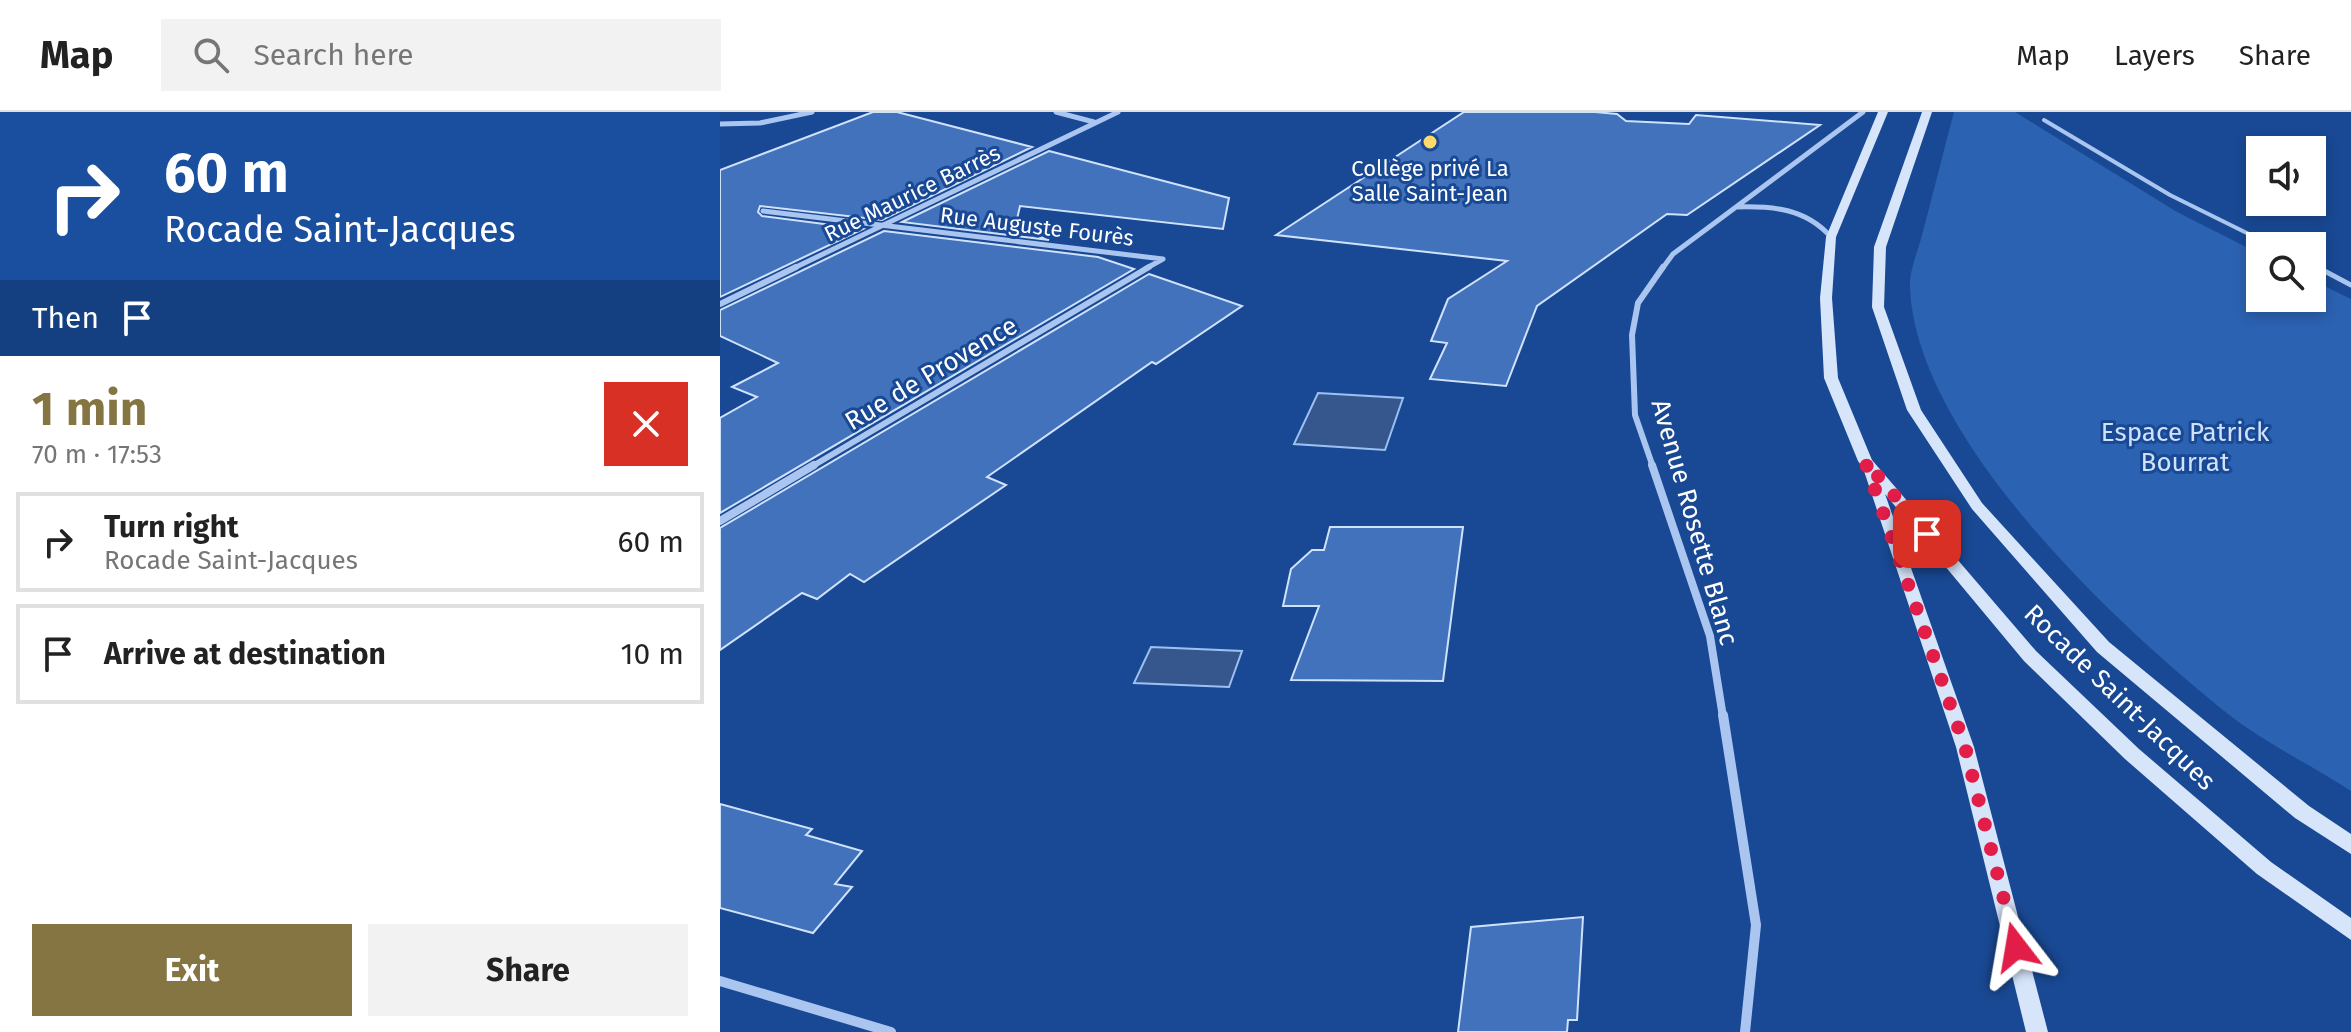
<!DOCTYPE html>
<meta charset="utf-8">
<style>
:root{--surface:#fff;--page:#f2f2f2;--text:#222;--muted:#767676;--line:#e0e0e0;--accent:#857542}
body{margin:0;font-family:"Fira Sans",sans-serif;background:var(--page);color:var(--text);height:100vh;display:flex;flex-direction:column;font-size:30px;white-space:nowrap}
*{box-sizing:border-box;margin:0}
p{font-size:26px;color:var(--muted)}
.icon{flex:none;width:44px;height:44px;fill:none;stroke:currentColor;stroke-width:2;stroke-linecap:round;stroke-linejoin:round}
.map{position:relative;flex:1;overflow:hidden}
.drawer{display:flex;flex-direction:column;background:var(--surface);width:720px}
.drawer>*{flex:none}
.top-card{background:#1a4fa0;color:#fff;overflow:hidden}
.tools{position:absolute;left:1526px;top:24px;display:grid;gap:16px}
.tools a{display:grid;place-items:center;width:80px;height:80px;border-radius:0px;background:var(--surface);box-shadow:0 4px 12px #0003;font-size:40px}
.pin{position:absolute;display:grid;place-items:center;width:68px;height:68px;color:#fff;margin:-34px;border-radius:16px;box-shadow:0 4px 12px #0006}
.me{position:absolute;width:88px;margin:-44px;rotate:346deg;stroke-linejoin:round;filter:drop-shadow(0 0 6px #0008)}
.turn{display:flex;align-items:center;gap:28px;height:168px;padding:0 32px;font-size:36px}
.turn .icon{width:104px;height:104px;stroke-width:2.5}
.turn b{display:block;font-size:56px;line-height:68px}
.then{display:flex;align-items:center;height:76px;padding:0 32px;background:#0003;gap:16px;font-size:30px}
.round{display:grid;place-items:center;flex:none;width:84px;height:84px;border-radius:0px;background:var(--page)}
.headline{display:flex;align-items:center;justify-content:space-between;height:136px;padding:0 32px}
h1{font-size:48px;font-weight:700;line-height:60px;color:var(--accent)}
.cta{display:flex;gap:16px;margin-top:auto;padding:16px 32px}
.cta a{flex:1;height:92px;border-radius:0px;background:var(--accent);color:#fff;font-size:32px;font-weight:700;line-height:92px;text-align:center}
.cta a+a{background:var(--page);color:var(--text)}
ul{padding:0;list-style:none}
li{display:flex;align-items:center;gap:24px;height:100px;margin:0 16px 12px;padding:0 16px;border:4px solid var(--line);border-radius:0px}
li div{flex:1}
li b{display:block;font-size:30px}
li em{font-style:normal}
header{display:flex;align-items:center;gap:48px;box-sizing:border-box;height:112px;padding:0 40px;background:var(--surface);border-bottom:2px solid var(--line)}
header strong{font-size:38px}
nav{display:flex;gap:44px;margin-inline-start:auto;font-size:28px}
.search{width:560px;height:72px;background:var(--page);display:flex;align-items:center;gap:20px;box-sizing:border-box;padding:0 28px;border-radius:0px;color:var(--muted);font-size:30px}
main{display:flex;flex:1;min-height:0}
.map>svg:first-child{display:block}
.green{fill:#2c62b2}
.water{fill:#35578e;stroke:#9cc0f2;stroke-width:2}
.building{fill:#4172bb;stroke:#d0e2fb;stroke-width:2}
.lines{fill:none;stroke-linecap:round;stroke-linejoin:round}
.service-far1{stroke:#aac6f0;stroke-width:4}
.service{stroke:#aac6f0;stroke-width:5}
.minor-far3{stroke:#aac6f0;stroke-width:5}
.minor-far2{stroke:#aac6f0;stroke-width:6}
.minor-far1{stroke:#aac6f0;stroke-width:8}
.minor{stroke:#aac6f0;stroke-width:10}
.secondary{fill:#d7e5fb;fill-rule:evenodd}
.route{stroke:#e11d48;stroke-width:14;stroke-dasharray:0 25.2}
.poi-dot{fill:#ffda68;stroke:#194994;stroke-width:3}
.labels{text-anchor:middle;stroke-width:6;stroke-linejoin:round;paint-order:stroke}
.far-poi-label{font-size:22px;fill:#fff;stroke:#194994}
.far-street-label{font-size:22px;fill:#fff;stroke:#194994}
.street-label{font-size:26px;fill:#fff;stroke:#194994}
.park-label{font-size:26px;fill:#d0e2fb;stroke:#194994}
</style>
<header>
<strong>Map</strong>
<div class="search"><svg class="icon" aria-label="search" viewBox="0 0 24 24"><circle cx="10" cy="10" r="6"/><path d="M15 15l6 6"/></svg>Search here</div>
<nav><a>Map</a><a>Layers</a><a>Share</a></nav>
</header>
<main>
<section class="drawer">
<div class="top-card">
<div class="turn"><svg class="icon" aria-label="right" viewBox="0 0 24 24"><path d="M7 20v-9h11M14 6l5 5-5 5"/></svg><div><b>60 m</b>Rocade Saint-Jacques</div></div>
<div class="then">Then<svg class="icon" aria-label="arrive" viewBox="0 0 24 24"><path d="M6 21V4h12l-3 4 3 4H6"/></svg></div>
</div>
<div class="headline"><div><h1>1 min</h1><p>70 m · 17:53</p></div><a class="round" style="background:#d93025;color:#fff"><svg class="icon" aria-label="close" viewBox="0 0 24 24"><path d="M6 6l12 12M18 6L6 18"/></svg></a></div>
<ul>
<li><svg class="icon" aria-label="right" viewBox="0 0 24 24"><path d="M7 20v-9h11M14 6l5 5-5 5"/></svg><div><b>Turn right</b><p>Rocade Saint-Jacques</p></div><em>60 m</em></li>
<li><svg class="icon" aria-label="arrive" viewBox="0 0 24 24"><path d="M6 21V4h12l-3 4 3 4H6"/></svg><div><b>Arrive at destination</b></div><em>10 m</em></li>
</ul>
<div class="cta"><a>Exit</a><a>Share</a></div>
</section>
<div class="map">
<svg width="1631" height="920" viewBox="0 0 1631 920">
<rect width="100%" height="100%" fill="#194994"/>
<!-- green -->
<path class="green" d="M1234 0H1295L1457 100 1540 142V186H1592V168L1631 187V679C1591 653 1545 631 1508 602 1396 513 1196 326 1190 176 1189 159 1198 139 1202 123 1213 82 1223 41 1234 0Z"/>
<!-- water -->
<path class="water" d="M598 281 683 286 665 338 574 332Z
M431 535 522 539 509 575 414 571Z"/>
<!-- building -->
<path class="building" d="M153 0H177L312 35 162 108 40 94 38 100 42 104 143 117 0 185V58Z
M744 0H875L897 2 906 9 969 12 976 3 1100 13 967 103 947 102 817 194 786 274 710 267 727 231 711 229 728 187 787 149 556 123Z
M329 39 509 86 503 117 300 94 295 116 329 128 182 110Z
M164 119 378 145 414 157 0 401V306L37 285 12 275 58 251 0 224V198Z
M429 162 522 194 436 252 432 250 267 365 286 373 144 470 130 462 97 487 82 481 0 538V416Z
M610 415H743L723 569 571 568 599 494H563L571 457 592 438H604Z
M0 692 92 717 86 723 142 739 115 772 132 775 93 821 0 796Z
M863 805 857 908H848L847 920H738L751 815Z"/>
<g class="lines">
<!-- service-far1 -->
<path class="service-far1" d="M1324 8 1450 83 1553 134
M1592 153 1601 157"/>
<!-- service -->
<path class="service" d="M1597 155 1631 173"/>
<!-- minor-far3 -->
<path class="minor-far3" d="M336 0 374 10
M0 12 40 11 92 0
M43 99 443 147
M1111 125C1085 96 1053 94 1016 95L1143 0
M72 157 398 0
M425 157 443 147
M942 157 953 142 1016 95"/>
<!-- minor-far2 -->
<path class="minor-far2" d="M0 192 76 155
M91 355 429 155
M933 355 915 303 912 223 918 191 943 155"/>
<!-- minor-far1 -->
<path class="minor-far1" d="M932 353 990 524 1003 605
M0 409 94 353"/>
<!-- minor -->
<path class="minor" d="M1003 603 1036 813 1025 920
M0 869 171 920"/>
<!-- secondary -->
<path class="secondary" d="M1158 0H1168L1116 125 1112 186 1118 266 1152 348 1316 539 1419 637 1551 750 1631 806V828L1537 762 1405 647 1304 549 1165 382 1254 635 1328 920H1306L1236 635 1143 356 1138 349 1104 266 1100 186 1106 125Z
M1202 0H1212L1166 135 1164 195 1201 298 1262 391 1389 530 1589 694 1631 722V742L1575 706 1377 540 1252 397 1187 298 1152 195 1154 135Z"/>
</g>
<g class="lines">
<!-- route -->
<path class="route" d="M1207 422 1145 349 1245 635 1296 835"/>
</g>
<!-- markers -->
<circle class="poi-dot" cx="710" cy="30" r="8"/>
<g class="labels">
<!-- far-poi labels -->
<g class="far-poi-label">
<text x="710" y="64">Collège privé La<tspan x="710" dy="25">Salle Saint-Jean</tspan></text>
</g>
<!-- far-street labels -->
<g class="far-street-label">
<text transform="translate(192 81) rotate(-26)" y="8">Rue Maurice Barrès</text>
<text transform="translate(317 114) rotate(7)" y="8">Rue Auguste Fourès</text>
</g>
<!-- street labels -->
<g class="street-label">
<text transform="translate(211 261) rotate(-31)" y="9">Rue de Provence</text>
<text transform="translate(975 410) rotate(74)" y="9">Avenue Rosette Blanc</text>
<text transform="translate(1400 585) rotate(44)" y="9">Rocade Saint-Jacques</text>
</g>
<!-- park labels -->
<g class="park-label">
<text x="1465" y="329">Espace Patrick<tspan x="1465" dy="30">Bourrat</tspan></text>
</g>
</g>
</svg>
<div class="tools">
<a><svg class="icon" aria-label="sound" viewBox="0 0 24 24"><path d="M4 9h4l5-4v14l-5-4H4zM17 9q2 3 0 6"/></svg></a>
<a><svg class="icon" aria-label="search" viewBox="0 0 24 24"><circle cx="10" cy="10" r="6"/><path d="M15 15l6 6"/></svg></a>
</div>
<div class="pin" style="left:1207px;top:422px;background:#d93025"><svg class="icon" aria-label="arrive" viewBox="0 0 24 24"><path d="M6 21V4h12l-3 4 3 4H6"/></svg></div>
<svg class="me" style="left:1296px;top:835px" viewBox="-20 -20 40 40"><path d="M0-17L14 15 0 8-14 15z" fill="#e11d48" stroke="#fff" stroke-width="4"/></svg>
</div>
</main>
